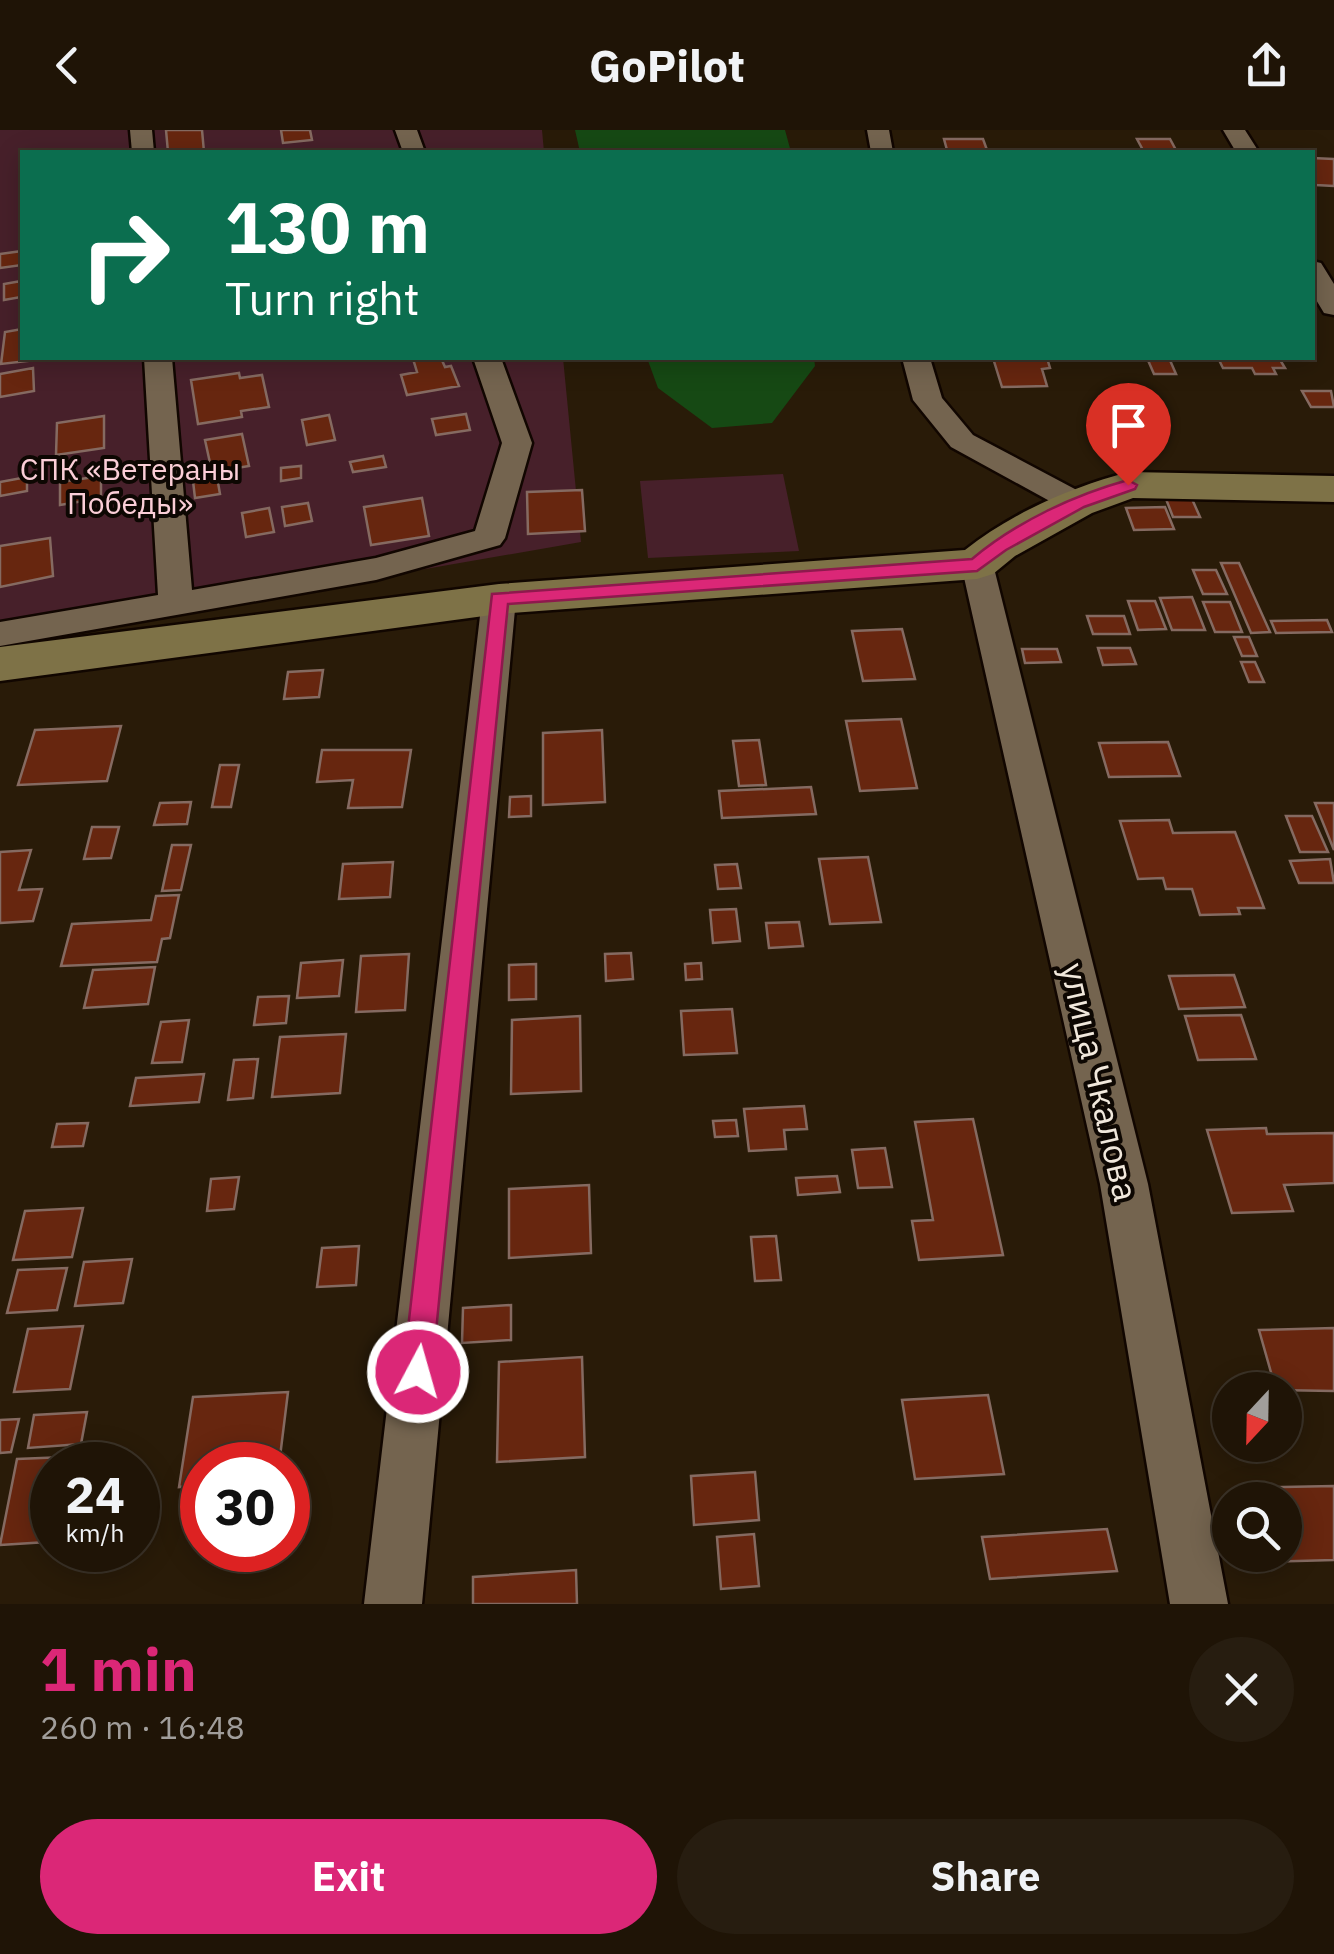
<!DOCTYPE html>
<meta charset="utf-8">
<style>
:root{--surface:#1f1406;--page:#271d10;--text:#f1f3f6;--muted:#a19e9b;--line:#3c3328;--accent:#db2777}
body{margin:0;font-family:"IBM Plex Sans",sans-serif;background:var(--page);color:var(--text);height:100vh;display:flex;flex-direction:column;font-size:38px;white-space:nowrap}
*{box-sizing:border-box;margin:0}
p{font-size:32px;color:var(--muted)}
.icon{flex:none;width:55px;height:55px;fill:none;stroke:currentColor;stroke-width:2;stroke-linecap:round;stroke-linejoin:round}
.map{position:relative;height:1474px;overflow:hidden}
.panel{display:flex;flex-direction:column;background:var(--surface);flex:1}
.panel>*{flex:none}
.banner{position:absolute;left:20px;top:20px;width:1295px;height:210px;border-radius:0px;box-shadow:0 5px 25px #0003,0 0 0 2px var(--line);background:#0b6e4f;color:#fff;overflow:hidden}
.needle{width:65px;rotate:202deg}
.buttons{position:absolute;left:1212px;top:1242px;display:grid;gap:20px}
.buttons a{display:grid;place-items:center;width:90px;height:90px;border-radius:50%;background:var(--surface);box-shadow:0 5px 25px #0003,0 0 0 2px var(--line);font-size:50px}
.speed{position:absolute;left:30px;top:1312px;display:flex;gap:20px;font-size:50px;font-weight:700;text-align:center}
.speed>*{display:grid;place-content:center;width:130px;height:130px;border-radius:50%;background:var(--surface);box-shadow:0 5px 25px #0003,0 0 0 2px var(--line);line-height:1}
.speed small{font-size:25px;font-weight:400}
.speed .limit{border:15px solid #d22;background:#fff;color:#111}
.pin{position:absolute;display:grid;place-items:center;width:85px;height:85px;color:#fff;margin:-102px -42px;border-radius:50% 50% 50% 0;rotate:-45deg;box-shadow:0 0 10px #0007}
.pin .icon{rotate:45deg}
.me{position:absolute;width:110px;margin:-55px;rotate:6deg;stroke-linejoin:round;filter:drop-shadow(0 0 8px #0008)}
.turn{display:flex;align-items:center;gap:35px;height:210px;padding:0 40px;font-size:45px}
.turn .icon{width:130px;height:130px;stroke-width:2.5}
.turn b{display:block;font-size:70px;line-height:85px}
.round{display:grid;place-items:center;flex:none;width:105px;height:105px;border-radius:52px;background:var(--page)}
.overview{display:flex;align-items:center;justify-content:space-between;height:170px;padding:0 40px}
h1{font-size:60px;font-weight:700;line-height:75px;color:var(--accent)}
.action{display:flex;gap:20px;margin-top:auto;padding:20px 40px}
.action a{flex:1;height:115px;border-radius:60px;background:var(--accent);color:#fff;font-size:40px;font-weight:700;line-height:115px;text-align:center}
.action a+a{background:var(--page);color:var(--text)}
header{display:flex;justify-content:space-between;align-items:center;height:130px;padding:0 40px;background:var(--surface);font-size:45px;font-weight:700}
.map>svg:first-child{display:block}
.green{fill:#47202a}
.water{fill:#164914}
.building{fill:#67260f;stroke:#856a61;stroke-width:2.5}
.lines{fill:none;stroke-linecap:round;stroke-linejoin:round}
.street-casing{stroke:#110600;stroke-width:5}
.secondary-casing{stroke:#110600;stroke-width:5}
.street{fill:#74644f;fill-rule:evenodd}
.secondary{fill:#7e7247;fill-rule:evenodd}
.route{fill:#db2777;stroke:#8e194d;stroke-width:2.5}
.labels{text-anchor:middle;stroke-width:8;stroke-linejoin:round;paint-order:stroke}
.far-park-label{font-size:30px;fill:#fbced7;stroke:#0d0702}
.street-label{font-size:35px;fill:#f1e8dc;stroke:#0d0702}
</style>
<header><svg class="icon" aria-label="back" viewBox="0 0 24 24"><path d="M15 5l-7 7 7 7"/></svg>GoPilot<svg class="icon" aria-label="share" viewBox="0 0 24 24"><path d="M12 15V3M7 8l5-5 5 5M5 13v7h14v-7"/></svg></header>
<div class="map">
<svg width="1334" height="1474" viewBox="0 0 1334 1474">
<rect width="100%" height="100%" fill="#291b08"/>
<!-- green -->
<path class="green" d="M0 0H542L544 22H22V228H563L581 412 0 513Z
M783 344 799 421 648 428 640 351Z"/>
<!-- water -->
<path class="water" d="M575 0H785L791 22H580Z
M647 228H814L815 236 772 293 712 298 658 258Z"/>
<!-- building -->
<path class="building" d="M166 0H202L204 22H168Z
M281 0H310L312 10 283 13Z
M944 9H983L987 20H947Z
M1137 9H1170L1177 22H1144Z
M1312 28 1334 29V56L1316 55Z
M22 121V135L0 138V124Z
M21 151V167L4 170V154Z
M22 199V228L45 229 1 234 5 202Z
M406 228H441L445 237 451 236 459 256 407 265 401 245 417 242 413 229Z
M993 228H1047L1050 238 1042 239 1047 256 1002 257Z
M1147 228H1169L1176 244H1154Z
M1218 228H1279L1285 238H1273L1276 244H1255L1252 238H1223Z
M33 238 34 261 0 267V244Z
M239 243 240 248 262 245 269 277 241 281 242 287 198 294 191 250Z
M1302 261H1331L1334 277H1311Z
M466 284 470 300 436 305 432 289Z
M329 285 335 310 307 315 302 290Z
M104 286V318L56 325 57 293Z
M242 304 249 336 212 342 205 310Z
M383 326 386 337 353 342 350 332Z
M301 336V348L281 351V338Z
M101 346V368L60 375V352Z
M27 347V361L0 366V352Z
M217 347 220 364 195 368 193 351Z
M582 360 585 401 528 404 527 362Z
M422 368 429 406 371 415 364 377Z
M1166 369H1192L1200 387H1173Z
M308 373 312 391 285 396 282 377Z
M1165 377 1174 399 1134 400 1126 378Z
M269 378 274 402 246 407 242 383Z
M50 408 53 446 0 457V416Z
M1221 433H1239L1270 502 1251 503Z
M1193 440H1216L1227 464H1203Z
M1192 467 1205 500H1172L1160 468Z
M1128 471H1155L1166 499 1138 500Z
M1203 472H1230L1242 502H1215Z
M1087 486H1124L1130 504H1093Z
M1327 490 1332 502 1276 503 1271 491Z
M902 499 915 549 863 551 852 501Z
M1234 507H1249L1257 526H1242Z
M1098 518H1130L1136 534 1103 535Z
M1022 519H1057L1061 532 1025 533Z
M1241 532H1255L1264 552H1249Z
M323 540 319 567 284 569 288 542Z
M901 589 917 658 860 661 846 591Z
M121 596 107 651 18 655 35 600Z
M602 600 605 672 543 675V603Z
M759 610 766 655 739 656 733 611Z
M1168 612 1180 646 1109 647 1099 613Z
M322 620H411L402 677 348 678 353 650 317 652Z
M220 635H239L231 677H212Z
M811 657 816 684 722 688 719 661Z
M531 666V686L509 687 510 667Z
M191 672 187 694 154 695 160 673Z
M1315 673H1334V720Z
M1286 686H1312L1328 722H1300Z
M1169 690 1173 703 1235 702 1264 778H1238L1240 784 1200 785 1192 759H1166L1163 748 1138 749 1120 691Z
M92 697H119L111 728 84 729Z
M172 715H191L181 760 162 761Z
M31 720 19 760 42 759 33 791 0 793V722Z
M868 727 881 792 830 794 819 729Z
M1330 729 1334 753H1299L1290 731Z
M393 732 390 767 339 769 343 734Z
M737 734 741 758 718 759 715 735Z
M179 765 170 808 162 809 157 832 61 836 72 794 151 790 156 766Z
M736 779 740 811 713 813 710 780Z
M799 792 803 816 769 818 766 793Z
M631 823 633 849 606 851 605 824Z
M409 824 405 880 356 882 361 826Z
M343 830 339 866 297 868 301 833Z
M701 833 702 849 686 850 685 834Z
M536 834V869L509 870V835Z
M155 837 148 874 84 878 93 840Z
M1234 845 1245 877 1179 879 1169 846Z
M289 866 286 893 254 895 258 867Z
M732 879 737 923 684 925 681 881Z
M1241 885 1256 929 1198 930 1185 886Z
M580 886 581 961 511 964 512 890Z
M189 890 182 932 152 933 161 892Z
M346 904 340 963 272 967 280 907Z
M258 929 253 968 228 970 234 930Z
M204 944 199 972 130 976 136 948Z
M804 976 807 999 784 1000 786 1019 749 1021 744 979Z
M973 989 1003 1125 919 1130 912 1091 933 1090 915 992Z
M736 990 738 1006 715 1007 713 991Z
M88 993 83 1016 52 1017 57 994Z
M1266 998 1267 1004 1334 1003V1053L1284 1055 1293 1081 1232 1083 1207 1000Z
M885 1018 892 1057 858 1058 852 1020Z
M837 1046 840 1062 798 1065 796 1048Z
M239 1047 234 1079 207 1081 211 1049Z
M589 1055 591 1123 509 1128V1059Z
M83 1078 72 1127 13 1130 25 1081Z
M776 1106 781 1150 755 1151 751 1107Z
M359 1116 356 1155 317 1157 322 1118Z
M132 1129 123 1173 75 1176 84 1132Z
M67 1138 57 1180 7 1183 18 1140Z
M511 1175V1210L462 1213 463 1178Z
M83 1196 70 1259 14 1262 28 1199Z
M1334 1198V1261L1276 1260 1259 1200Z
M582 1227 585 1327 497 1332 499 1232Z
M288 1262 279 1335H202V1355L179 1357 193 1267Z
M988 1265 1004 1344 915 1349 902 1270Z
M87 1282 81 1314 28 1318 34 1285Z
M19 1289 11 1322 0 1323V1290Z
M65 1327 63 1335H52V1387L47 1412 0 1415 17 1329Z
M755 1342 759 1390 694 1395 691 1346Z
M1334 1356V1430L1258 1432 1257 1425H1285V1370H1242L1239 1358Z
M307 1363 303 1407 288 1408V1364Z
M1107 1399 1117 1441 990 1449 982 1407Z
M754 1404 759 1456 721 1459 717 1407Z
M576 1440 577 1474H473V1447Z"/>
<g class="lines">
<defs>
<path id="street" d="M130 0H152L154 22H132Z
M395 0H417L425 22H403Z
M867 0H889L893 22H871Z
M1223 0H1245L1259 22H1236Z
M1312 131 1321 133 1334 154V185L1324 183 1312 163Z
M144 228H172L192 460 376 428 475 401 502 313 473 228H501L532 313 505 408 500 415 376 450 0 516V492L158 465Z
M902 228H930L942 268 973 305 1088 366 1093 373 1088 380H1066L951 317 913 270Z
M977 423 989 426 993 434 1148 1054 1228 1474H1170L1100 1054 961 434 965 426Z
M499 458 511 461 516 469 422 1474H364L482 469 487 461Z"/>
<path id="secondary" d="M1129 342 1334 346V372L1133 368 1092 383 1015 426 993 444 977 449 499 484 0 551V517L499 454 965 420C1012 383 1071 357 1129 342Z"/>
</defs>
<!-- street casing -->
<use href="#street" class="street-casing"/>
<!-- secondary casing -->
<use href="#secondary" class="secondary-casing"/>
<!-- street -->
<use href="#street" class="street"/>
<!-- secondary -->
<use href="#secondary" class="secondary"/>
</g>
<!-- route -->
<path class="route" d="M1128 350 1137 355 1135 359 1084 377 1006 420 977 441 508 474 432 1242 428 1252 418 1257 407 1252 403 1242 492 464 972 429C1016 392 1074 365 1128 350Z"/>
<g class="labels">
<!-- far-park labels -->
<g class="far-park-label">
<text x="130" y="350">СПК «Ветераны<tspan x="130" dy="34">Победы»</tspan></text>
</g>
<!-- street labels -->
<g class="street-label">
<text transform="translate(1099 952) rotate(77)" y="12">улица Чкалова</text>
</g>
</g>
</svg>
<div class="buttons">
<a><svg class="needle" viewBox="-14 -14 28 28"><path d="M0-13l5 13h-10z" fill="#e53935"/><path d="M0 13l5-13h-10z" fill="#a19e9b"/></svg></a>
<a><svg class="icon" aria-label="search" viewBox="0 0 24 24"><circle cx="10" cy="10" r="6"/><path d="M15 15l6 6"/></svg></a>
</div>
<div class="speed"><div>24<small>km/h</small></div><div class="limit">30</div></div>
<div class="pin" style="left:1128px;top:355px;background:#d93025"><svg class="icon" aria-label="arrive" viewBox="0 0 24 24"><path d="M6 21V4h12l-3 4 3 4H6"/></svg></div>
<svg class="me" style="left:418px;top:1242px" viewBox="-20 -20 40 40"><circle r="17" fill="#db2777" stroke="#fff" stroke-width="3"/><path d="M0-11L8 9 0 5-8 9z" fill="#fff"/></svg>
<div class="banner">
<div class="turn"><svg class="icon" aria-label="right" viewBox="0 0 24 24"><path d="M7 20v-9h11M14 6l5 5-5 5"/></svg><div><b>130 m</b>Turn right</div></div>
</div>
</div>
<section class="panel">
<div class="overview"><div><h1>1 min</h1><p>260 m · 16:48</p></div><a class="round"><svg class="icon" aria-label="close" viewBox="0 0 24 24"><path d="M6 6l12 12M18 6L6 18"/></svg></a></div>
<div class="action"><a>Exit</a><a>Share</a></div>
</section>
